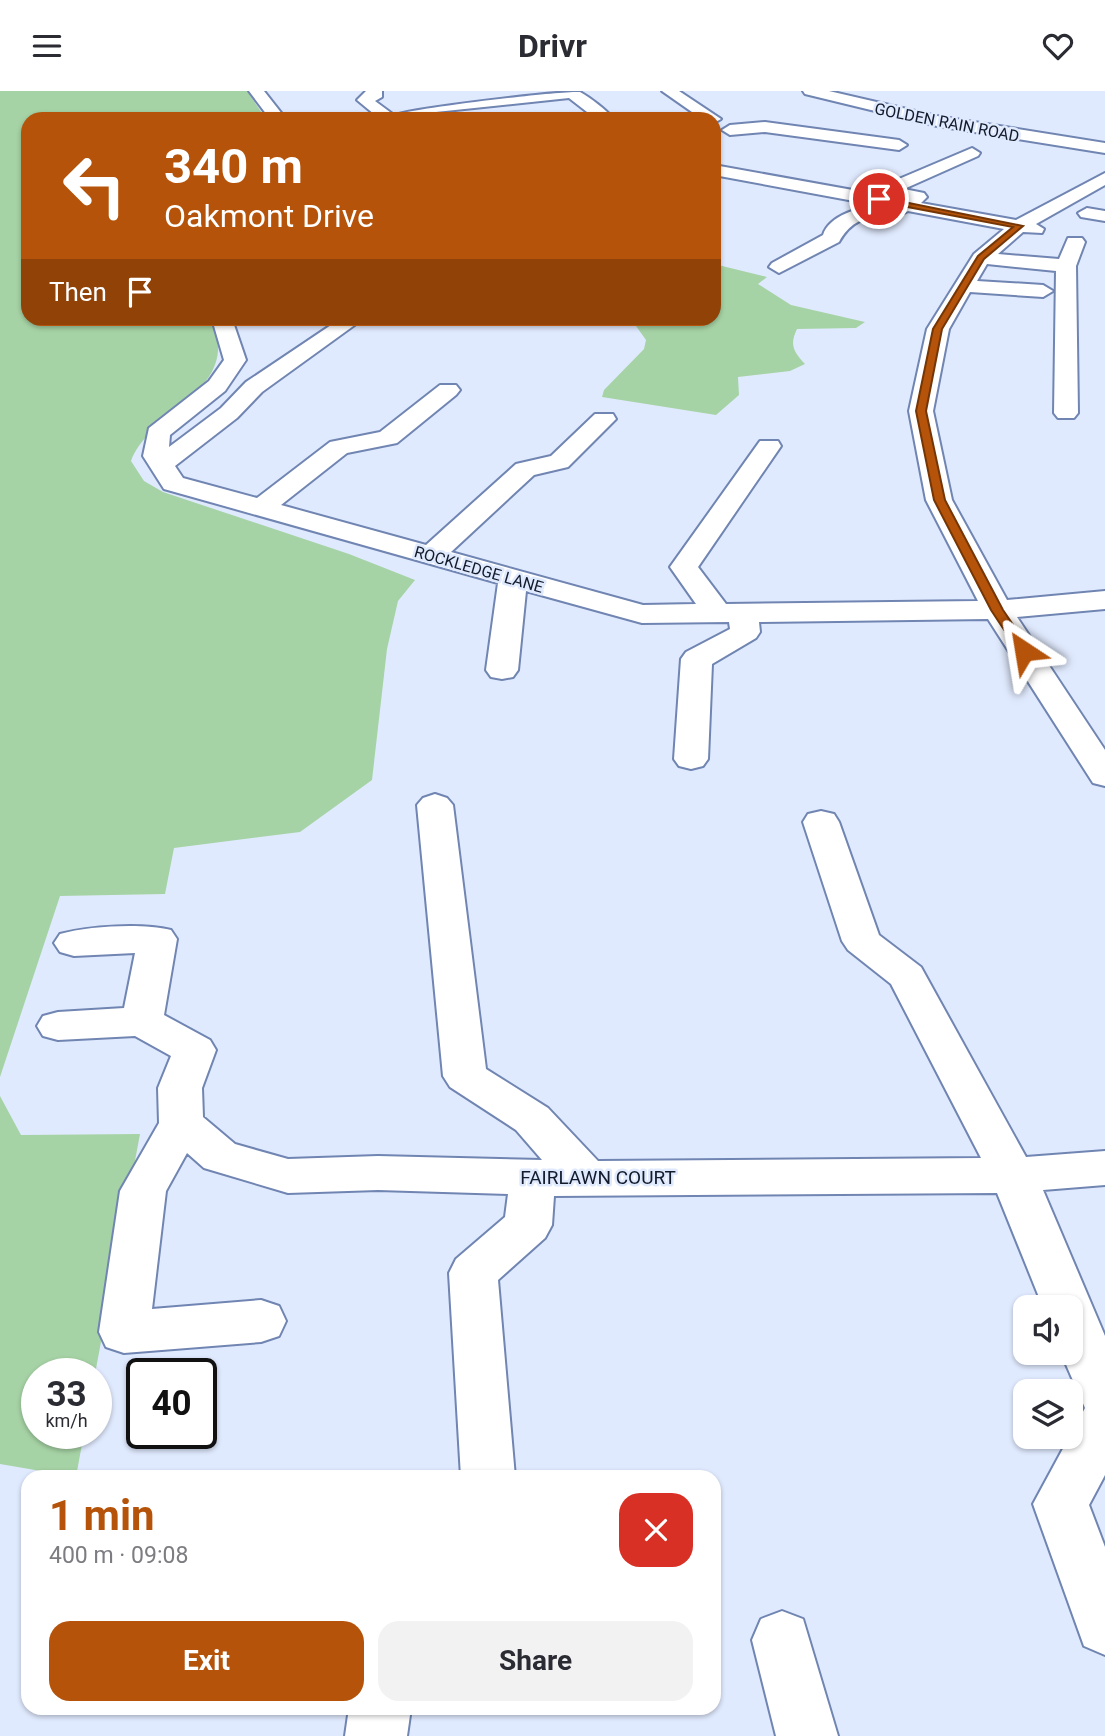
<!DOCTYPE html>
<meta charset="utf-8">
<style>
:root{--surface:#fff;--page:#f2f2f3;--text:#2b2b33;--muted:#7c7c81;--accent:#b45309}
body{margin:0;font-family:Roboto,sans-serif;background:var(--page);color:var(--text);height:100vh;display:flex;flex-direction:column;font-size:26px;white-space:nowrap}
*{box-sizing:border-box;margin:0}
p{font-size:23px;color:var(--muted)}
.icon{flex:none;width:38px;height:38px;fill:none;stroke:currentColor;stroke-width:2;stroke-linecap:round;stroke-linejoin:round}
.map{position:relative;flex:1;overflow:hidden}
.side{position:absolute;left:21px;top:1379px;width:700px;height:245px;display:flex;flex-direction:column;background:var(--surface);border-radius:21px;box-shadow:0 2px 5px #0004}
.side>*{flex:none}
.top-card{position:absolute;left:21px;top:21px;width:700px;height:214px;border-radius:21px;box-shadow:0 2px 5px #0004;background:#b45309;color:#fff;overflow:hidden}
.fabs{position:absolute;left:1013px;top:1204px;display:grid;gap:14px}
.fabs a{display:grid;place-items:center;width:70px;height:70px;border-radius:14px;background:var(--surface);box-shadow:0 2px 5px #0004;font-size:35px}
.speed{position:absolute;left:21px;top:1267px;display:flex;gap:14px;font-size:35px;font-weight:700;text-align:center}
.speed>*{display:grid;place-content:center;width:91px;height:91px;border-radius:50%;background:var(--surface);box-shadow:0 2px 5px #0004;line-height:1}
.speed small{font-size:18px;font-weight:400}
.speed .limit{border:4px solid #111;border-radius:10px;background:#fff;color:#111}
.pin{position:absolute;display:grid;place-items:center;width:60px;height:60px;color:#fff;margin:-30px;border:4px solid #fff;border-radius:50%;box-shadow:0 2px 7px #0007}
.me{position:absolute;width:77px;margin:-38px;rotate:327deg;stroke-linejoin:round;filter:drop-shadow(0 0 5px #0008)}
.turn{display:flex;align-items:center;gap:24px;height:147px;padding:0 28px;font-size:32px}
.turn .icon{width:91px;height:91px;stroke-width:2.5}
.turn b{display:block;font-size:49px;line-height:60px}
.then{display:flex;align-items:center;height:66px;padding:0 28px;background:#0003;gap:14px;font-size:26px}
.round{display:grid;place-items:center;flex:none;width:74px;height:74px;border-radius:21px;background:var(--page)}
.head{display:flex;align-items:center;justify-content:space-between;height:119px;padding:0 28px}
h1{font-size:42px;font-weight:700;line-height:52px;color:var(--accent)}
.primary-button{display:flex;gap:14px;margin-top:auto;padding:14px 28px}
.primary-button a{flex:1;height:80px;border-radius:21px;background:var(--accent);color:#fff;font-size:28px;font-weight:700;line-height:80px;text-align:center}
.primary-button a+a{background:var(--page);color:var(--text)}
header{display:flex;justify-content:space-between;align-items:center;height:91px;padding:0 28px;background:var(--surface);font-size:32px;font-weight:700}
.map>svg:first-child{display:block}
.green{fill:#a6d3a5}
.lines{fill:none;stroke-linecap:round;stroke-linejoin:round}
.minor-casing{stroke:#7085b2;stroke-width:4}
.minor{fill:#fff;fill-rule:evenodd}
.route{fill:#b45309;stroke:#753606;stroke-width:2}
.labels{text-anchor:middle;stroke-width:5;stroke-linejoin:round;paint-order:stroke}
.far-street-label{font-size:16px;fill:#121b2c;stroke:#e0eafe}
.street-label{font-size:19px;fill:#121b2c;stroke:#e0eafe}
</style>
<header><svg class="icon" aria-label="menu" viewBox="0 0 24 24"><path d="M4 6h16M4 12h16M4 18h16"/></svg>Drivr<svg class="icon" aria-label="heart" viewBox="0 0 24 24"><path d="M12 20l-8-8c-3-5 5-10 8-4 3-6 11-1 8 4z"/></svg></header>
<div class="map">
<svg width="1105" height="1645" viewBox="0 0 1105 1645">
<rect width="100%" height="100%" fill="#e0eafe"/>
<!-- green -->
<path class="green" d="M0 0H247L266 28H28V228H212C213 238 219 249 218 260 214 308 149 324 131 370L144 390 163 401 349 463 415 489 398 510 387 558 372 689 300 741 174 757 165 803 60 805 0 986Z
M714 173 767 186 758 193 791 214 865 231 856 237 797 238C789 254 794 261 805 273L790 280 738 286 739 304 716 324 602 306 604 299 644 258 646 249 631 228H714Z
M0 1005 21 1044 140 1043 95 1283H37V1342H84L76 1386 0 1373Z"/>
<g class="lines">
<defs>
<path id="minor" d="M249 0H264L286 28H270Z
M366 0H382V6L375 10 394 24C422 16 559 0 580 1 591 7 606 19 614 28H596L569 7 436 21 412 28H380L357 9Z
M662 0H679L721 28 714 32V28H702Z
M803 0H829L937 25 1105 52V62L937 35 805 3Z
M765 31 899 49 907 54 899 59 765 41 730 44 722 39 730 34Z
M972 57 980 62 978 65 904 98 924 102 927 106 921 112 1016 129 1105 82V94L1036 133 1044 138 1042 142 1023 141 998 163 1059 168 1068 147H1082L1085 151 1076 175 1078 322 1074 327H1058L1054 322 1056 180 987 173 977 190 1043 194 1053 200 1043 206 970 201 949 238 933 320 952 409 1007 509 1105 500V518L1017 526 1105 659V695L1093 692 988 528 759 531 760 541 756 547 712 573 708 668 703 675 691 678 679 675 674 668 681 568 686 561 730 538 729 531 642 532 526 500 518 579 513 586 502 588 491 586 486 579 498 492 164 398 143 365 149 337 209 290 224 269 212 228H232L246 269 225 300 170 344 169 356 221 317 246 291 340 228H363L262 301 237 327 175 375 183 387 257 407 330 351 380 341 440 294H456L460 299 456 304 397 352 347 362 281 414 426 454 516 373 551 365 595 323H613L616 328 568 376 534 384 451 461 643 514 696 513 670 476 760 350H778L781 355 698 476 726 513 978 510 926 409 909 320 927 238 974 163 1004 138 908 120C882 136 861 113 839 151L779 182 769 176 772 172 823 144C829 124 863 114 881 115L714 84V74L886 105 877 100 880 96Z
M1087 117 1105 120V130L1081 126 1078 122Z
M435 703 447 707 453 714 486 978 548 1017 598 1070 981 1067 891 893 848 859 842 850 803 731 808 723 821 720 834 723 839 731 879 844 921 876 1026 1066 1105 1060V1094L1043 1099 1105 1245V1384L1089 1414 1105 1456V1564L1084 1555 1033 1413 1085 1317 1061 1262H1071V1216H1043L997 1102 554 1105 552 1134 545 1147 498 1189 515 1386H461L449 1182 456 1168 505 1126 508 1103 378 1099 288 1102 204 1077 187 1062 166 1100 152 1218 261 1209 279 1215 286 1230 279 1245 261 1251 124 1262 106 1256 99 1241 120 1100 159 1032 158 997 171 965 135 945 58 949 43 945 37 935 43 925 58 921 124 917 135 862 74 865 60 861 54 852 60 843C89 835 142 832 171 839L177 848 164 924 210 949 216 959 202 997 203 1026 235 1053 288 1068 378 1065 542 1069 516 1039 450 996 443 985 417 714 423 707Z
M782 1520 803 1528 838 1645H776L752 1549 761 1528Z
M349 1617H411L407 1645H345Z"/>
</defs>
<!-- minor casing -->
<use href="#minor" class="minor-casing"/>
<!-- minor -->
<use href="#minor" class="minor"/>
</g>
<!-- route -->
<path class="route" d="M879 106 1023 135 984 168 942 238 926 320 945 409 1003 519 1031 560 1029 563H1020L991 519 934 409 916 320 933 238 978 165 1013 136 876 110Z"/>
<g class="labels">
<!-- far-street labels -->
<g class="far-street-label">
<text transform="translate(947 31) rotate(11)" y="6">GOLDEN RAIN ROAD</text>
<text transform="translate(479 478) rotate(16)" y="6">ROCKLEDGE LANE</text>
</g>
<!-- street labels -->
<g class="street-label">
<text x="598" y="1093">FAIRLAWN COURT</text>
</g>
</g>
</svg>
<div class="fabs">
<a><svg class="icon" aria-label="sound" viewBox="0 0 24 24"><path d="M4 9h4l5-4v14l-5-4H4zM17 9q2 3 0 6"/></svg></a>
<a><svg class="icon" aria-label="layers" viewBox="0 0 24 24"><path d="M12 4l9 5-9 5-9-5zM3 14l9 5 9-5"/></svg></a>
</div>
<div class="speed"><div>33<small>km/h</small></div><div class="limit">40</div></div>
<div class="pin" style="left:879px;top:108px;background:#d93025"><svg class="icon" aria-label="arrive" viewBox="0 0 24 24"><path d="M6 21V4h12l-3 4 3 4H6"/></svg></div>
<svg class="me" style="left:1024px;top:560px" viewBox="-20 -20 40 40"><path d="M0-17L14 15 0 8-14 15z" fill="#b45309" stroke="#fff" stroke-width="4"/></svg>
<div class="top-card">
<div class="turn"><svg class="icon" aria-label="left" viewBox="0 0 24 24"><path d="M17 20v-9H6M10 6l-5 5 5 5"/></svg><div><b>340 m</b>Oakmont Drive</div></div>
<div class="then">Then<svg class="icon" aria-label="arrive" viewBox="0 0 24 24"><path d="M6 21V4h12l-3 4 3 4H6"/></svg></div>
</div>
<section class="side">
<div class="head"><div><h1>1 min</h1><p>400 m · 09:08</p></div><a class="round" style="background:#d93025;color:#fff"><svg class="icon" aria-label="close" viewBox="0 0 24 24"><path d="M6 6l12 12M18 6L6 18"/></svg></a></div>
<div class="primary-button"><a>Exit</a><a>Share</a></div>
</section>
</div>
